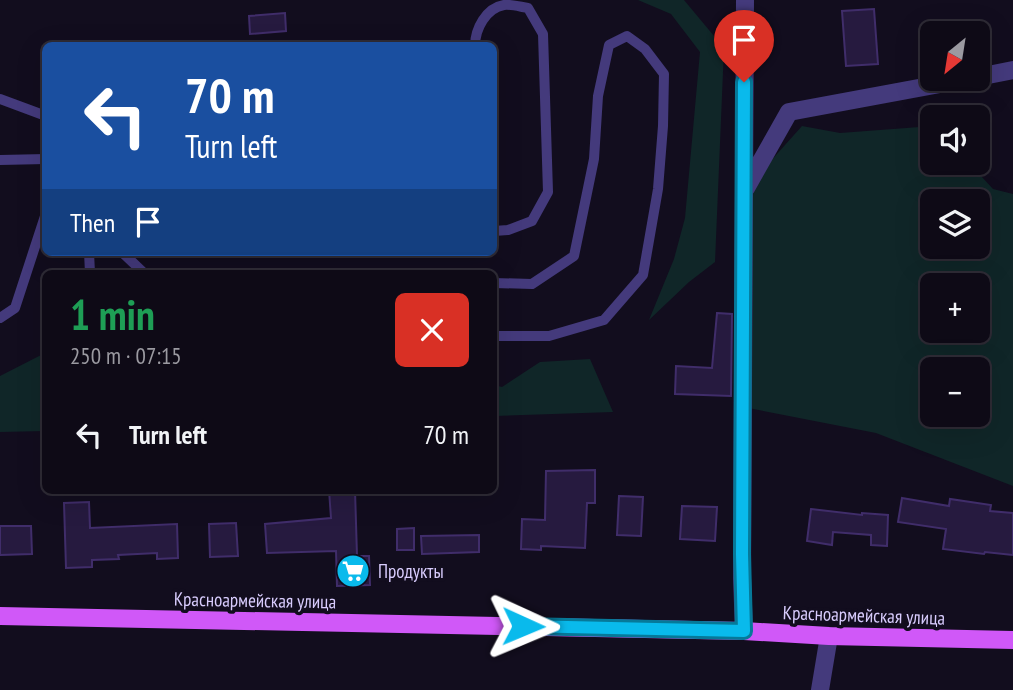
<!DOCTYPE html>
<meta charset="utf-8">
<style>
:root{--surface:#0e0a16;--page:#1c1823;--text:#f1f3f6;--muted:#9b9aa1;--line:#2e2b35}
body{margin:0;font-family:"PT Sans Narrow",sans-serif;background:var(--page);color:var(--text);height:100vh;display:flex;flex-direction:column;font-size:26px;white-space:nowrap}
*{box-sizing:border-box;margin:0}
p{font-size:23px;color:var(--muted)}
.icon{flex:none;width:38px;height:38px;fill:none;stroke:currentColor;stroke-width:2;stroke-linecap:round;stroke-linejoin:round}
.map{position:relative;flex:1;overflow:hidden}
.panel{position:absolute;left:42px;top:270px;width:455px;height:224px;display:flex;flex-direction:column;background:var(--surface);border-radius:10px;box-shadow:0 7px 28px #0002,0 0 0 2px var(--line)}
.panel>*{flex:none}
.hud{position:absolute;left:42px;top:42px;width:455px;height:214px;border-radius:10px;box-shadow:0 7px 28px #0002,0 0 0 2px var(--line);background:#1a4fa0;color:#fff;overflow:hidden}
.needle{width:46px;rotate:210deg}
.controls{position:absolute;left:920px;top:21px;display:grid;gap:14px}
.controls a{display:grid;place-items:center;width:70px;height:70px;border-radius:10px;background:var(--surface);box-shadow:0 7px 28px #0002,0 0 0 2px var(--line);font-size:35px}
.pin{position:absolute;display:grid;place-items:center;width:60px;height:60px;color:#fff;margin:-72px -30px;border-radius:50% 50% 50% 0;rotate:-45deg;box-shadow:0 0 7px #0007}
.pin .icon{rotate:45deg}
.me{position:absolute;width:77px;margin:-38px;rotate:91deg;stroke-linejoin:round;filter:drop-shadow(0 0 5px #0008)}
.turn{display:flex;align-items:center;gap:24px;height:147px;padding:0 28px;font-size:32px}
.turn .icon{width:91px;height:91px;stroke-width:2.5}
.turn b{display:block;font-size:49px;line-height:60px}
.then{display:flex;align-items:center;height:66px;padding:0 28px;background:#0003;gap:14px;font-size:26px}
.round{display:grid;place-items:center;flex:none;width:74px;height:74px;border-radius:10px;background:var(--page)}
.overview{display:flex;align-items:center;justify-content:space-between;height:119px;padding:0 28px}
h1{font-size:42px;font-weight:700;line-height:52px;color:#1e9e55}
ul{padding:0;list-style:none}
li{display:flex;align-items:center;gap:21px;height:91px;padding:0 28px}
li div{flex:1}
li b{display:block;font-size:26px}
li em{font-style:normal}
.map>svg:first-child{display:block}
.green{fill:#102628;fill-rule:evenodd}
.building{fill:#261a3f;stroke:#402d6a;stroke-width:2}
.lines{fill:none;stroke-linecap:round;stroke-linejoin:round}
.service{stroke:#443a7c;stroke-width:10}
.minor{stroke:#443a7c;stroke-width:18}
.tertiary{stroke:#443a7c;stroke-width:18}
.primary{stroke:#d058f8;stroke-width:18}
.route-casing{stroke:#067999;stroke-width:18}
.route{stroke:#09baec;stroke-width:12}
.labels{text-anchor:middle;stroke-width:7;stroke-linejoin:round;paint-order:stroke}
.poi-label{font-size:19px;fill:#d8ccfd;stroke:#120d1e;text-anchor:start}
.street-label{font-size:19px;fill:#d8ccfd;stroke:#120d1e}
</style>
<div class="map">
<svg width="1013" height="690" viewBox="0 0 1013 690">
<rect width="100%" height="100%" fill="#120d1e"/>
<!-- green -->
<path class="green" d="M638 0H684L724 48 715 262 689 282 649 320 674 259 685 218 700 52 671 14Z
M802 126 840 133 933 126V163H969L993 189 1013 194V486L876 433 743 407 744 191ZM933 201H978V247H933ZM933 285H978V331H933ZM933 369H978V415H933Z
M45 353V431L0 432V376Z
M590 359 613 412 494 416V385L502 387 540 362Z"/>
<!-- building -->
<path class="building" d="M874 9 878 64 846 66 842 11Z
M285 13 286 31 250 34 249 16Z
M717 313 732 314 731 396 675 394 676 366 712 368Z
M595 470V503H587L585 548 541 546V550L521 549 522 519 545 520 546 471Z
M329 490H355L357 556H369L370 585 337 586 336 551 267 553 265 524 331 518Z
M619 496 643 497 641 536 617 535Z
M902 498 949 506 950 499 991 505 990 511 1013 513V555L985 552 984 554 943 549 946 529 898 522Z
M89 502 90 528 177 524 178 558 157 559V553L118 555 119 559 92 560V567L66 568 64 503Z
M682 506 717 507 715 541 680 539Z
M811 509 862 515V513L888 515 887 546 871 545V535L833 532 832 545 807 541Z
M236 523 238 556 210 557 209 524Z
M0 526H31L32 554 0 555Z
M414 528V550H397V529Z
M479 535V552L422 554 421 536Z"/>
<g class="lines">
<!-- service -->
<path class="service" d="M475 46C475 29 486 8 504 5 511 4 521 7 528 8L543 34 548 192 532 221 508 230 494 231
M0 99 46 116
M0 160 46 159
M89 252 90 273
M125 252 124 254 144 273
M494 283 532 284 574 256 594 159 598 96 609 45 627 36 645 49 664 74 663 126 658 189 643 275 604 320 549 336H494
M0 318 15 308 46 213"/>
<!-- minor -->
<path class="minor" d="M978 77 1013 70
M746 188 789 112 967 79
M744 631 742 578 745 0"/>
<!-- tertiary -->
<path class="tertiary" d="M820 690 829 636"/>
<!-- primary -->
<path class="primary" d="M0 616 744 631 829 636 1013 640"/>
</g>
<g class="lines">
<defs>
<path id="route" d="M523 626 744 631 742 554 744 82"/>
</defs>
<!-- route casing -->
<use href="#route" class="route-casing"/>
<!-- route -->
<use href="#route" class="route"/>
</g>
<!-- icons -->
<defs>
<symbol id="supermarket-disc" viewBox="-11 -11 22 22"><circle r="9.5" fill="#09baec" stroke="#120d1e"/><path d="M-6-5.5h2.5l.6 2H6L4.5 2H-2.5L-4.4-4H-6ZM-1.5 3.2a1.3 1.3 0 1 0 .1 0ZM3 3.2a1.3 1.3 0 1 0 .1 0Z" fill="#fff"/></symbol>
</defs>
<g fill-rule="evenodd">
<use href="#supermarket-disc" x="334" y="552" width="38" height="38"/>
</g>
<g class="labels">
<!-- poi labels -->
<g class="poi-label">
<text x="378" y="578">Продукты</text>
</g>
<!-- street labels -->
<g class="street-label">
<text transform="translate(255 600) rotate(1)" y="7">Красноармейская улица</text>
<text transform="translate(864 615) rotate(2)" y="7">Красноармейская улица</text>
</g>
</g>
</svg>
<div class="controls">
<a><svg class="needle" viewBox="-14 -14 28 28"><path d="M0-13l5 13h-10z" fill="#e53935"/><path d="M0 13l5-13h-10z" fill="#9b9aa1"/></svg></a>
<a><svg class="icon" aria-label="sound" viewBox="0 0 24 24"><path d="M4 9h4l5-4v14l-5-4H4zM17 9q2 3 0 6"/></svg></a>
<a><svg class="icon" aria-label="layers" viewBox="0 0 24 24"><path d="M12 4l9 5-9 5-9-5zM3 14l9 5 9-5"/></svg></a>
<a>+</a>
<a>−</a>
</div>
<div class="pin" style="left:744px;top:82px;background:#d93025"><svg class="icon" aria-label="arrive" viewBox="0 0 24 24"><path d="M6 21V4h12l-3 4 3 4H6"/></svg></div>
<svg class="me" style="left:523px;top:626px" viewBox="-20 -20 40 40"><path d="M0-17L14 15 0 8-14 15z" fill="#09baec" stroke="#fff" stroke-width="4"/></svg>
<div class="hud">
<div class="turn"><svg class="icon" aria-label="left" viewBox="0 0 24 24"><path d="M17 20v-9H6M10 6l-5 5 5 5"/></svg><div><b>70 m</b>Turn left</div></div>
<div class="then">Then<svg class="icon" aria-label="arrive" viewBox="0 0 24 24"><path d="M6 21V4h12l-3 4 3 4H6"/></svg></div>
</div>
<section class="panel">
<div class="overview"><div><h1>1 min</h1><p>250 m · 07:15</p></div><a class="round" style="background:#d93025;color:#fff"><svg class="icon" aria-label="close" viewBox="0 0 24 24"><path d="M6 6l12 12M18 6L6 18"/></svg></a></div>
<ul>
<li><svg class="icon" aria-label="left" viewBox="0 0 24 24"><path d="M17 20v-9H6M10 6l-5 5 5 5"/></svg><div><b>Turn left</b></div><em>70 m</em></li>
</ul>
</section>
</div>
